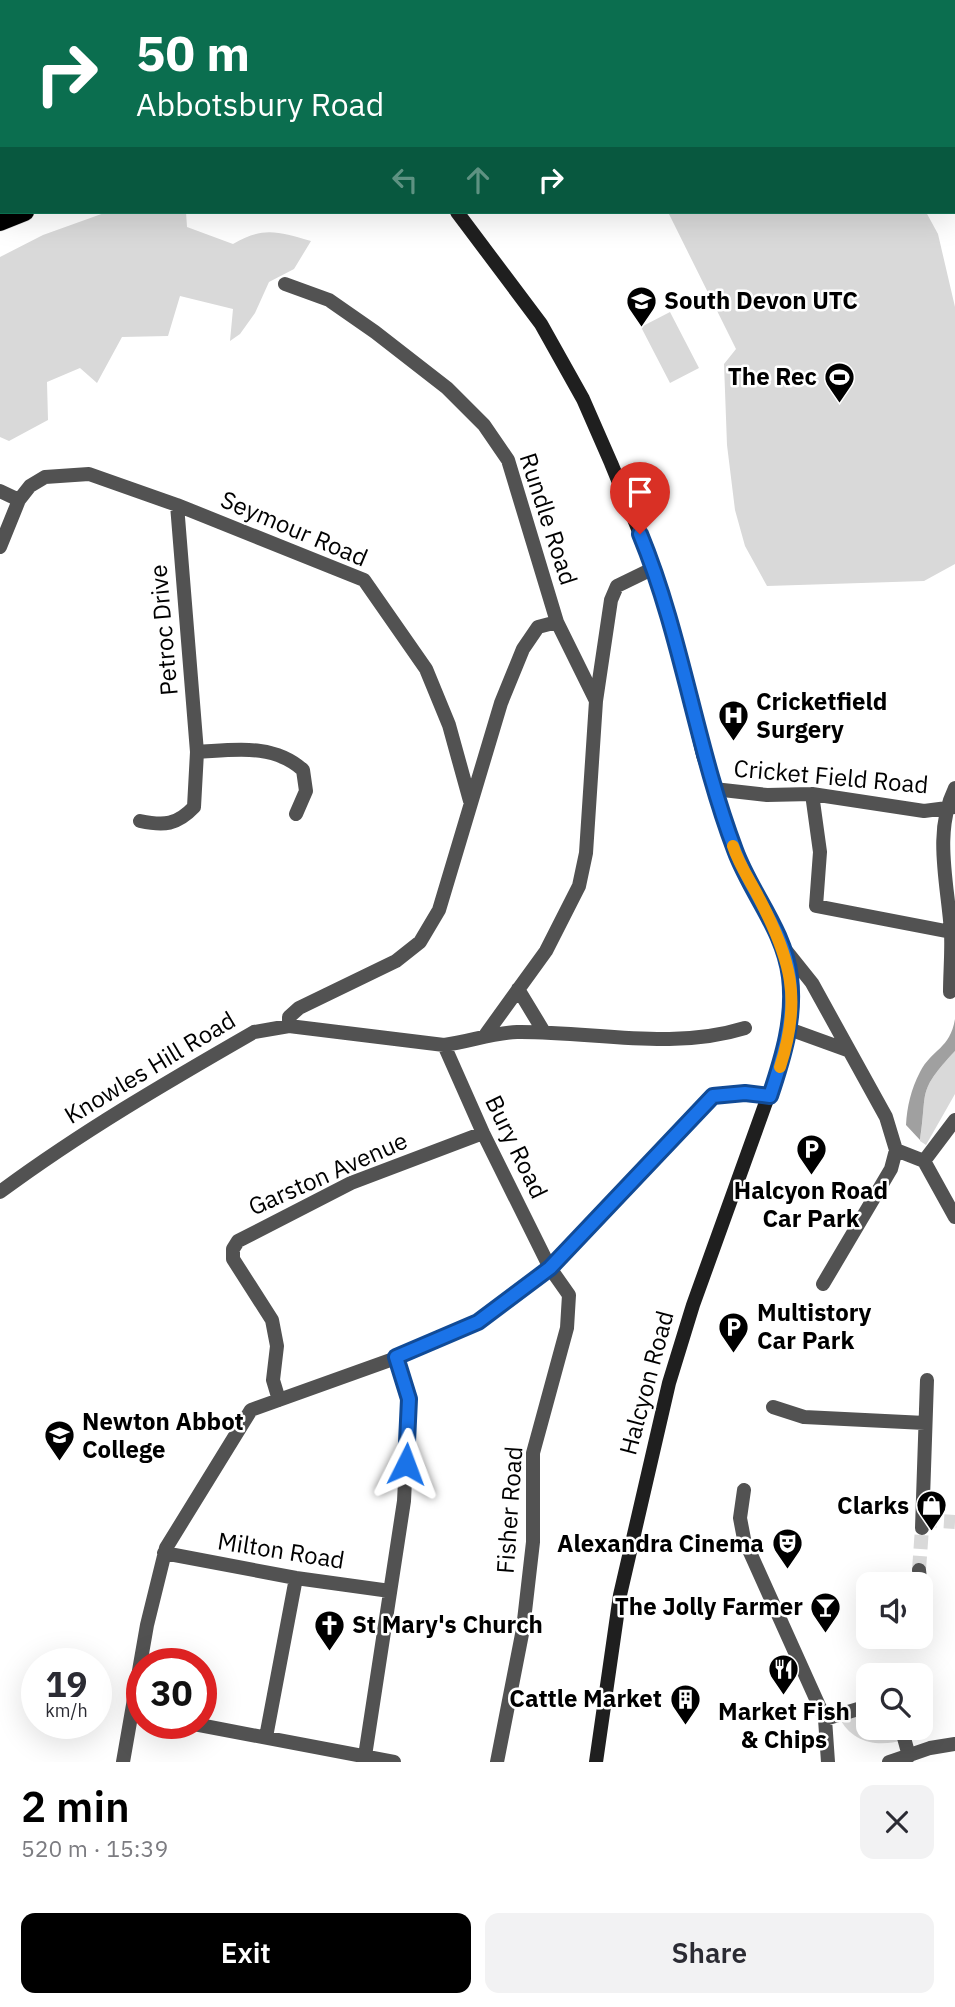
<!DOCTYPE html>
<meta charset="utf-8">
<style>
:root{--surface:#fff;--page:#f2f2f3;--text:#2b2b33;--muted:#7c7c81;--accent:#000}
body{margin:0;font-family:"IBM Plex Sans",sans-serif;background:var(--page);color:var(--text);height:100vh;display:flex;flex-direction:column;font-size:26px;white-space:nowrap}
*{box-sizing:border-box;margin:0}
p{font-size:23px;color:var(--muted)}
.icon{flex:none;width:38px;height:38px;fill:none;stroke:currentColor;stroke-width:2;stroke-linecap:round;stroke-linejoin:round}
.map{position:relative;height:1762px;overflow:hidden}
.panel{display:flex;flex-direction:column;background:var(--surface);flex:1}
.panel>*{flex:none}
.guide{position:absolute;left:0px;top:0px;width:956px;height:214px;box-shadow:0 7px 28px #0002;background:#0b6e4f;color:#fff;overflow:hidden}
.controls{position:absolute;left:856px;top:1572px;display:grid;gap:14px}
.controls a{display:grid;place-items:center;width:77px;height:77px;border-radius:14px;background:var(--surface);box-shadow:0 7px 28px #0002;font-size:35px}
.speed{position:absolute;left:21px;top:1648px;display:flex;gap:14px;font-size:35px;font-weight:700;text-align:center}
.speed>*{display:grid;place-content:center;width:91px;height:91px;border-radius:50%;background:var(--surface);box-shadow:0 7px 28px #0002;line-height:1}
.speed small{font-size:18px;font-weight:400}
.speed .limit{border:10px solid #d22;background:#fff;color:#111}
.pin{position:absolute;display:grid;place-items:center;width:60px;height:60px;color:#fff;margin:-72px -30px;border-radius:50% 50% 50% 0;rotate:-45deg;box-shadow:0 0 7px #0007}
.pin .icon{rotate:45deg}
.me{position:absolute;width:77px;margin:-38px;rotate:3deg;stroke-linejoin:round;filter:drop-shadow(0 0 5px #0008)}
.turn{display:flex;align-items:center;gap:24px;height:147px;padding:0 21px;font-size:32px}
.turn .icon{width:91px;height:91px;stroke-width:2.5}
.turn b{display:block;font-size:49px;line-height:60px}
.lanes{display:flex;align-items:center;height:66px;padding:0 21px;background:#0003;justify-content:center;gap:35px;direction:ltr}
.lanes .off{opacity:.35}
.round{display:grid;place-items:center;flex:none;width:74px;height:74px;border-radius:14px;background:var(--page)}
.summary{display:flex;align-items:center;justify-content:space-between;height:119px;padding:0 21px}
h1{font-size:42px;font-weight:600;line-height:52px;color:var(--accent)}
.button{display:flex;gap:14px;margin-top:auto;padding:14px 21px}
.button a{flex:1;height:80px;border-radius:14px;background:var(--accent);color:#fff;font-size:28px;font-weight:600;line-height:80px;text-align:center}
.button a+a{background:var(--page);color:var(--text)}
.map>svg:first-child{display:block}
.green{fill:#d9d9d9}
.water{fill:#a0a0a0}
.lines{fill:none;stroke-linecap:round;stroke-linejoin:round}
.street-tunnel{stroke:#d9d9d9;stroke-width:14;stroke-dasharray:14 7;stroke-linecap:butt}
.primary-casing{stroke:#dbdbdb;stroke-width:19}
.street{stroke:#525252;stroke-width:14}
.secondary{stroke:#1f1f1f;stroke-width:14}
.primary{stroke:#000;stroke-width:18}
.route-casing{stroke:#114b97;stroke-width:18}
.route{stroke:#1a73e8;stroke-width:12}
.slow{stroke:#f59e0b;stroke-width:12}
.labels{text-anchor:middle;stroke-width:5;stroke-linejoin:round;paint-order:stroke}
.poi-label{font-size:24px;font-weight:bold;fill:#000;stroke:#fff;text-anchor:start}
.street-label{font-size:24px;fill:#000;stroke:#fff}
</style>
<div class="map">
<svg width="955" height="1762" viewBox="0 0 955 1762">
<rect width="100%" height="100%" fill="#fff"/>
<!-- green -->
<path class="green" d="M0 0H283L284 2H2L0 62Z
M107 212H186L187 227 233 244C264 226 278 232 311 241L294 269 269 282 255 313 240 334 230 341 233 309 180 296 168 336 122 337 97 383 80 368 47 382 48 420 9 441 0 437V257L43 235Z
M668 212H926L938 234 955 307V564L924 581 767 586 745 546 735 510 727 445 724 364 736 349Z
M670 312 699 368 670 383 641 327Z
M955 1051V1094L926 1145 920 1141C928 1090 916 1093 955 1051Z
M868 1708V1727H899L903 1740C877 1748 851 1742 839 1717Z"/>
<!-- water -->
<path class="water" d="M955 1019V1051C916 1093 928 1090 920 1140L906 1125C907 1107 911 1089 920 1072 932 1049 950 1049 955 1019Z"/>
<g class="lines">
<!-- street-tunnel -->
<path class="street-tunnel" d="M923 1520 955 1522
M919 1570 922 1528"/>
<defs>
<path id="primary" d="M309 0 310 2
M0 222 25 212"/>
</defs>
<!-- primary casing -->
<use href="#primary" class="primary-casing"/>
<!-- street -->
<path class="street" d="M866 0 867 2
M826 2 828 0
M954 137 955 139
M285 284 329 300 375 332 447 388 484 425 508 460 557 622 596 701
M0 491 19 500
M177 505 197 752C235 750 273 743 303 770L306 791 296 814
M0 547 19 500 30 486 45 477 89 474 177 505 364 580 426 669 449 725 470 801
M714 789 767 795 812 794 924 811 955 807
M812 794 820 852 816 906 951 932
M140 821C164 826 177 825 194 807L197 752
M784 948 812 983 886 1117 896 1150 891 1169 823 1284
M518 989 544 1032
M950 992C950 973 952 952 951 932 948 884 933 833 955 788
M289 1026V1017L299 1008 396 961 420 942 439 910 501 703 523 649 538 627 557 622
M789 1029 847 1050
M486 1034 546 951 579 886 586 853 596 701 611 600 617 586 654 568
M444 1045 483 1133 550 1268 569 1295 567 1328 533 1453V1542L523 1629 497 1762
M896 1150 924 1161 955 1217
M924 1161 955 1120
M0 1192C81 1132 167 1082 254 1032L289 1026 444 1045C469 1042 491 1033 517 1032 593 1031 671 1051 745 1028
M279 1400 273 1380 277 1346 272 1320 233 1259V1249L238 1241 351 1183 483 1133
M773 1407 804 1417 925 1423
M744 1490 740 1518 744 1539 825 1719 828 1762
M922 1528 927 1380
M164 1553 296 1578 390 1591
M919 1570 920 1579
M825 1719 868 1706
M194 1724 394 1762
M901 1727 909 1756
M266 1737 296 1578
M365 1756 404 1501 409 1399 396 1358
M123 1762 147 1625 166 1548 251 1410 396 1358 478 1323 550 1268 713 1096 745 1093 770 1096
M889 1762 930 1748 955 1744"/>
<!-- secondary -->
<path class="secondary" d="M574 2 578 0
M457 212 541 324 583 399 611 463 654 568 676 640 703 755 736 853 784 948 792 997 783 1055 693 1305 669 1383 620 1595 596 1762"/>
<!-- primary -->
<use href="#primary" class="primary"/>
</g>
<g class="lines">
<defs>
<path id="route" d="M406 1464 409 1399 396 1357 478 1322 550 1268 713 1096 745 1093 770 1096C783 1057 795 1019 790 977 784 929 751 894 735 850 696 747 682 636 640 534"/>
</defs>
<!-- route casing -->
<use href="#route" class="route-casing"/>
<!-- route -->
<use href="#route" class="route"/>
<!-- slow -->
<path class="slow" d="M733 846C739 865 751 882 760 900 791 960 802 999 780 1067"/>
</g>
<!-- icons -->
<defs>
<symbol id="school-pin" viewBox="-11 -11 22 30"><path d="M0 17L-7.5 6A9.5 9.5 0 1 1 7.5 6Z" fill="#000" stroke="#fff"/><path d="M0-5L7-2L0 1L-7-2ZM-4 1L0 2.5L4 1V4Q0 6-4 4Z" fill="#fff"/></symbol>
<symbol id="stadium-pin" viewBox="-11 -11 22 30"><path d="M0 17L-7.5 6A9.5 9.5 0 1 1 7.5 6Z" fill="#000" stroke="#fff"/><path d="M0-5a6.5 5 0 1 0 0 10a6.5 5 0 1 0 0-10ZM-3.5-1.8h7v3.6h-7Z" fill="#fff"/></symbol>
<symbol id="hospital-pin" viewBox="-11 -11 22 30"><path d="M0 17L-7.5 6A9.5 9.5 0 1 1 7.5 6Z" fill="#000" stroke="#fff"/><path d="M-5-5h3v3.5h4V-5h3V5h-3V1.5h-4V5h-3Z" fill="#fff"/></symbol>
<symbol id="parking-pin" viewBox="-11 -11 22 30"><path d="M0 17L-7.5 6A9.5 9.5 0 1 1 7.5 6Z" fill="#000" stroke="#fff"/><path d="M-3.5-5.5H1a3.5 3.5 0 0 1 0 7H-1V5.5H-3.5ZM-1-3.4V-.6H.8a1.4 1.4 0 0 0 0-2.8Z" fill="#fff"/></symbol>
<symbol id="shop-pin" viewBox="-11 -11 22 30"><path d="M0 17L-7.5 6A9.5 9.5 0 1 1 7.5 6Z" fill="#000" stroke="#fff"/><path d="M-5-2.5h2.3a2.7 3.5 0 0 1 5.4 0H5L5.5 6h-11ZM-1.5-2.5h3a1.5 2.3 0 0 0-3 0Z" fill="#fff"/></symbol>
<symbol id="theatre-pin" viewBox="-11 -11 22 30"><path d="M0 17L-7.5 6A9.5 9.5 0 1 1 7.5 6Z" fill="#000" stroke="#fff"/><path d="M-5-5.5Q0-4 5-5.5V0Q5 5 0 6Q-5 5-5 0ZM-3.3-2.5H-1v1.5H-3.3ZM1-2.5H3.3v1.5H1ZM-2.8 1Q0 5.5 2.8 1Z" fill="#fff"/></symbol>
<symbol id="bar-pin" viewBox="-11 -11 22 30"><path d="M0 17L-7.5 6A9.5 9.5 0 1 1 7.5 6Z" fill="#000" stroke="#fff"/><path d="M-6-5H6L.8 .8V4.5H3.5V6h-7V4.5H-.8V.8Z" fill="#fff"/></symbol>
<symbol id="church-pin" viewBox="-11 -11 22 30"><path d="M0 17L-7.5 6A9.5 9.5 0 1 1 7.5 6Z" fill="#000" stroke="#fff"/><path d="M-1.2-6h2.4v3.5h3.3v2.4h-3.3V6h-2.4V-.1h-3.3v-2.4h3.3Z" fill="#fff"/></symbol>
<symbol id="restaurant-pin" viewBox="-11 -11 22 30"><path d="M0 17L-7.5 6A9.5 9.5 0 1 1 7.5 6Z" fill="#000" stroke="#fff"/><path d="M-5-6h1v4h1v-4h1v4h1v-4h1v5L-1.5 .5V6h-2V.5L-5-1ZM5-6V6H3V1.5H1.5Q1.5-4 5-6Z" fill="#fff"/></symbol>
<symbol id="building-pin" viewBox="-11 -11 22 30"><path d="M0 17L-7.5 6A9.5 9.5 0 1 1 7.5 6Z" fill="#000" stroke="#fff"/><path d="M-4-6H4V6H1V3H-1V6H-4ZM-2.5-4.3h1.7v1.8h-1.7ZM.8-4.3h1.7v1.8H.8ZM-2.5-1h1.7V.8h-1.7ZM.8-1h1.7V.8H.8Z" fill="#fff"/></symbol>
</defs>
<g fill-rule="evenodd">
<use href="#school-pin" x="624" y="284" width="35" height="47"/>
<use href="#stadium-pin" x="822" y="360" width="35" height="47"/>
<use href="#hospital-pin" x="716" y="698" width="35" height="47"/>
<use href="#parking-pin" x="794" y="1132" width="35" height="47"/>
<use href="#parking-pin" x="716" y="1310" width="35" height="47"/>
<use href="#school-pin" x="42" y="1418" width="35" height="47"/>
<use href="#shop-pin" x="914" y="1488" width="35" height="47"/>
<use href="#theatre-pin" x="770" y="1526" width="35" height="47"/>
<use href="#bar-pin" x="808" y="1590" width="35" height="47"/>
<use href="#church-pin" x="312" y="1608" width="35" height="47"/>
<use href="#restaurant-pin" x="766" y="1652" width="35" height="47"/>
<use href="#building-pin" x="668" y="1682" width="35" height="47"/>
</g>
<g class="labels">
<!-- poi labels -->
<g class="poi-label">
<text x="664" y="309">South Devon UTC</text>
<text x="817" y="385" text-anchor="end">The Rec</text>
<text x="756" y="710">Cricketfield<tspan x="756" dy="28">Surgery</tspan></text>
<text x="811" y="1199" text-anchor="middle">Halcyon Road<tspan x="811" dy="28">Car Park</tspan></text>
<text x="757" y="1321">Multistory<tspan x="757" dy="28">Car Park</tspan></text>
<text x="82" y="1430">Newton Abbot<tspan x="82" dy="28">College</tspan></text>
<text x="909" y="1514" text-anchor="end">Clarks</text>
<text x="764" y="1552" text-anchor="end">Alexandra Cinema</text>
<text x="803" y="1615" text-anchor="end">The Jolly Farmer</text>
<text x="352" y="1633">St Mary's Church</text>
<text x="662" y="1707" text-anchor="end">Cattle Market</text>
<text x="784" y="1720" text-anchor="middle">Market Fish<tspan x="784" dy="28">&amp; Chips</tspan></text>
</g>
<!-- street labels -->
<g class="street-label">
<text transform="translate(548 519) rotate(72)" y="8">Rundle Road</text>
<text transform="translate(294 529) rotate(23)" y="8">Seymour Road</text>
<text transform="translate(164 630) rotate(-95)" y="8">Petroc Drive</text>
<text transform="translate(831 777) rotate(5)" y="8">Cricket Field Road</text>
<text transform="translate(150 1068) rotate(-31)" y="8">Knowles Hill Road</text>
<text transform="translate(516 1147) rotate(64)" y="8">Bury Road</text>
<text transform="translate(328 1174) rotate(-24)" y="8">Garston Avenue</text>
<text transform="translate(647 1383) rotate(-75)" y="8">Halcyon Road</text>
<text transform="translate(510 1510) rotate(-86)" y="8">Fisher Road</text>
<text transform="translate(281 1551) rotate(9)" y="8">Milton Road</text>
</g>
</g>
</svg>
<div class="controls">
<a><svg class="icon" aria-label="sound" viewBox="0 0 24 24"><path d="M4 9h4l5-4v14l-5-4H4zM17 9q2 3 0 6"/></svg></a>
<a><svg class="icon" aria-label="search" viewBox="0 0 24 24"><circle cx="10" cy="10" r="6"/><path d="M15 15l6 6"/></svg></a>
</div>
<div class="speed"><div>19<small>km/h</small></div><div class="limit">30</div></div>
<div class="pin" style="left:640px;top:534px;background:#d93025"><svg class="icon" aria-label="arrive" viewBox="0 0 24 24"><path d="M6 21V4h12l-3 4 3 4H6"/></svg></div>
<svg class="me" style="left:406px;top:1464px" viewBox="-20 -20 40 40"><path d="M0-17L14 15 0 8-14 15z" fill="#1a73e8" stroke="#fff" stroke-width="4"/></svg>
<div class="guide">
<div class="turn"><svg class="icon" aria-label="right" viewBox="0 0 24 24"><path d="M7 20v-9h11M14 6l5 5-5 5"/></svg><div><b>50 m</b>Abbotsbury Road</div></div>
<div class="lanes"><svg class="icon off" aria-label="left" viewBox="0 0 24 24"><path d="M17 20v-9H6M10 6l-5 5 5 5"/></svg><svg class="icon off" aria-label="ahead" viewBox="0 0 24 24"><path d="M12 20V5M6 11l6-6 6 6"/></svg><svg class="icon" aria-label="right" viewBox="0 0 24 24"><path d="M7 20v-9h11M14 6l5 5-5 5"/></svg></div>
</div>
</div>
<section class="panel">
<div class="summary"><div><h1>2 min</h1><p>520 m · 15:39</p></div><a class="round"><svg class="icon" aria-label="close" viewBox="0 0 24 24"><path d="M6 6l12 12M18 6L6 18"/></svg></a></div>
<div class="button"><a>Exit</a><a>Share</a></div>
</section>
